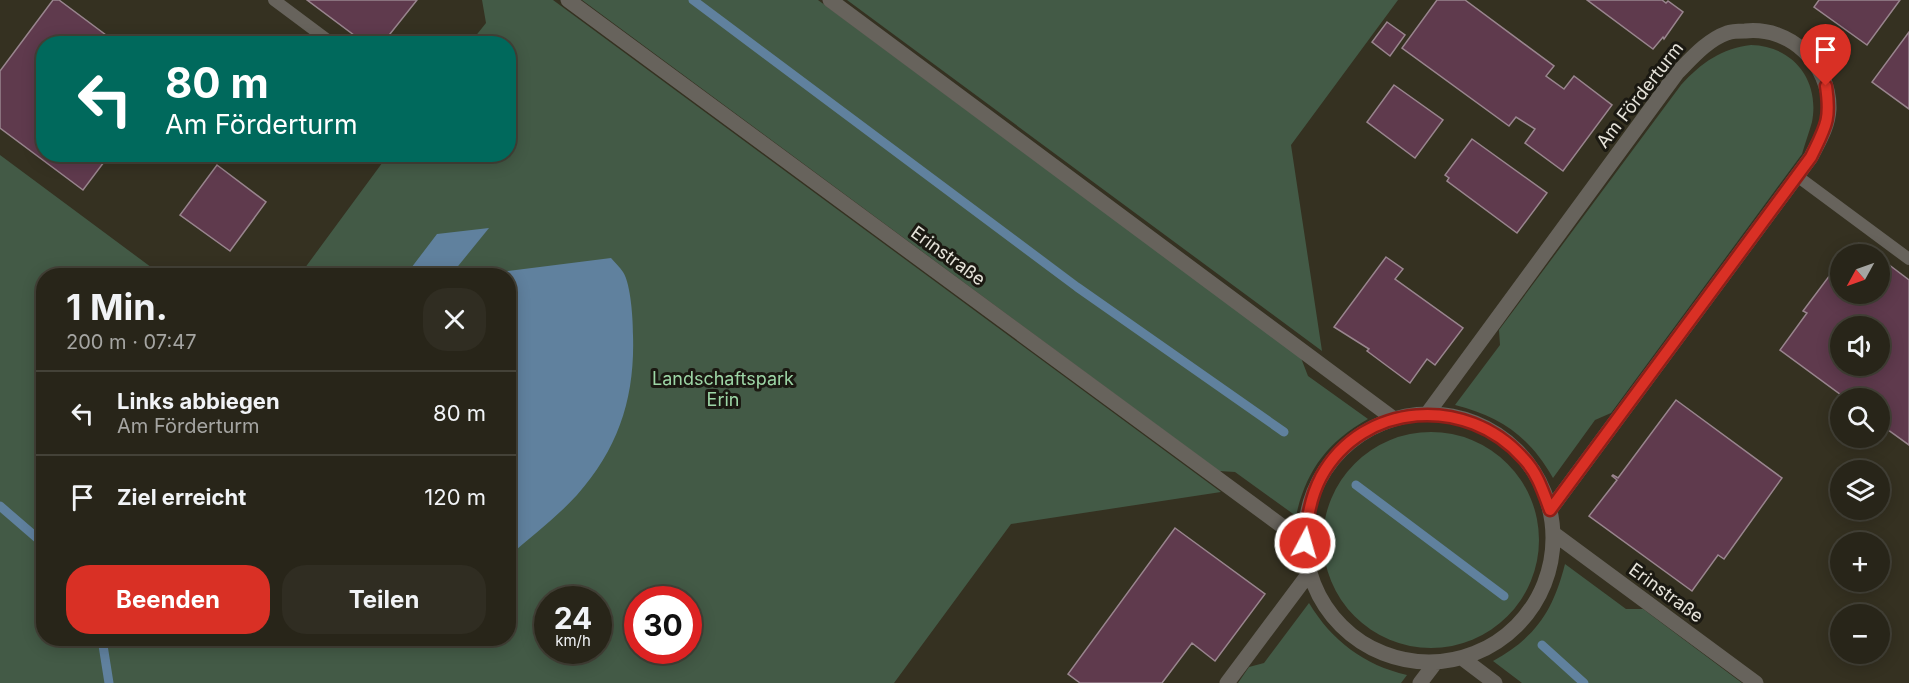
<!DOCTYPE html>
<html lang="de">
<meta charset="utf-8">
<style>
:root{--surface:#282519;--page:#302d22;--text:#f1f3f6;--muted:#a5a5a2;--line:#444238;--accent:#d93025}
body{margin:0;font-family:Inter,sans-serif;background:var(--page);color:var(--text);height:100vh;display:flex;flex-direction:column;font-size:22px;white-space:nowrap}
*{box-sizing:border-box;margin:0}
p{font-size:20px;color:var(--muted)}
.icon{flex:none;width:33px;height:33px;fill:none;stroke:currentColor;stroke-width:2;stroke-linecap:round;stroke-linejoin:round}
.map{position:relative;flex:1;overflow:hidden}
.panel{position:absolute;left:36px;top:268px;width:480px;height:378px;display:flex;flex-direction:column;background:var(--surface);border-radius:24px;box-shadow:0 3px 15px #0003,0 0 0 2px var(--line)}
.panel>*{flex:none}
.hud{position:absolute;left:36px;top:36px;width:480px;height:126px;border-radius:24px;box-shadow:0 3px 15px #0003,0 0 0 2px var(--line);background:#00695c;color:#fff;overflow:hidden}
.needle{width:39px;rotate:230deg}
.controls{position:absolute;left:1830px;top:244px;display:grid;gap:12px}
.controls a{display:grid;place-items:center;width:60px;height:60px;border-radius:50%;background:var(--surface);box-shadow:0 3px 15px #0003,0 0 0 2px var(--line);font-size:30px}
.speed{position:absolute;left:534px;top:586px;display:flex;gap:12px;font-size:30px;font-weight:700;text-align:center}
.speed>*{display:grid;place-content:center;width:78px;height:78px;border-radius:50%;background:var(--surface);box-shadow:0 3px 15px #0003,0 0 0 2px var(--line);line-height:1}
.speed small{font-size:15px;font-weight:400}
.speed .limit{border:9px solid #d22;background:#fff;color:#111}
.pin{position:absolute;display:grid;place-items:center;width:51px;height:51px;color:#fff;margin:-62px -26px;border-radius:50% 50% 50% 0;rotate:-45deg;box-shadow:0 0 6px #0007}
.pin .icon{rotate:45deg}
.me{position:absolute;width:66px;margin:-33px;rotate:6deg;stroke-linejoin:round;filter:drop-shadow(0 0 4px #0008)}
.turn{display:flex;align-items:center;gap:21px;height:126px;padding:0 30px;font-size:27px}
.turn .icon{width:78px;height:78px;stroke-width:2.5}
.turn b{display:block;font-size:42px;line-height:51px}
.round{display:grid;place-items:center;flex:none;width:63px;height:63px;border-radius:24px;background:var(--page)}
.headline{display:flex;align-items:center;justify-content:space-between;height:102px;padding:0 30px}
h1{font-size:36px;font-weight:700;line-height:45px}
.cta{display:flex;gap:12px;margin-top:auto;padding:12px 30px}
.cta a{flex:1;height:69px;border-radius:24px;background:var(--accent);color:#fff;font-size:24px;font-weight:700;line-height:69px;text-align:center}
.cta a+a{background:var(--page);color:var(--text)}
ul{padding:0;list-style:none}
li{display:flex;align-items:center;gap:18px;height:84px;padding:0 30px;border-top:2px solid var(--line)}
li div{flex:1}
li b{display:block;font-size:22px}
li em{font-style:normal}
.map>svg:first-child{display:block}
.green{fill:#435a46;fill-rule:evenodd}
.water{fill:#60819e}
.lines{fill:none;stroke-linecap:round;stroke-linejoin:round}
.stream{stroke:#60819e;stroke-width:9}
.building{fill:#5f3a4d;stroke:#99858e;stroke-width:1.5;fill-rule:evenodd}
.lane{stroke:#67635c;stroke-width:12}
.street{stroke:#67635c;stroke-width:15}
.route-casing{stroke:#8d1f18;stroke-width:15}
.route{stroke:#d93025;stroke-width:10}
.labels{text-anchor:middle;stroke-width:6;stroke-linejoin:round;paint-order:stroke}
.street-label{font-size:18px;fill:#e6e3da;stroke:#1b1912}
.park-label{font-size:18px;fill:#9dd6a6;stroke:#1b1912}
</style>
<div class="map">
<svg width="1909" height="683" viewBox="0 0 1909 683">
<rect width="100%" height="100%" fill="#353121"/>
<!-- green -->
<path class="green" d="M482 0H553L1221 492 1011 524 894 683H0V155L163 276H44V639H508V276H299L388 155 508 154V44L470 43 486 23ZM548 600H598V651H548ZM638 600H688V651H638Z
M582 0H818L1301 358 1308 376 1368 419C1327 442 1306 471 1296 516L1235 472 1219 471Z
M847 0H1398L1291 145 1322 351Z
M1751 45C1793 46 1820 80 1812 122 1809 133 1805 143 1802 154L1611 413 1595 420 1553 478C1529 436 1501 417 1455 405L1500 345 1499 330 1681 85C1701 63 1722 48 1751 45Z
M1323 540a108 108 0 1 1 216 0a108 108 0 1 1-216 0Z
M1565 564 1626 609H1643L1742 683H1522L1493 661C1536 637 1553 611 1565 564Z
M1309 603C1332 641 1364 665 1407 675L1401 683H1238L1249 667 1264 663Z"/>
<!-- water -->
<path class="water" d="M489 228 450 276H405L437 234Z
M611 258C615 263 620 267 623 272 631 284 633 320 633 335 635 397 619 448 577 495 557 517 532 536 509 556L508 276H468Z"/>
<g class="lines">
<!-- stream -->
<path class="stream" d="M693 0 1077 287 1284 432
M1356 485 1504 596
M0 506 44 544
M102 639 109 683
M1542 645 1584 683"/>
</g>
<!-- building -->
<path class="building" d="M53 0H59L118 44H44V154H110L83 190 0 128V71Z
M307 0H417L382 44H366Z
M1437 0H1465L1554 66 1546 76 1564 89 1574 76 1612 105 1563 171 1525 143 1535 129 1516 117 1509 126 1402 48Z
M1587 0H1662L1666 3 1668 1 1683 12 1664 39 1663 37 1653 49Z
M1819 0H1900L1867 45 1814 7Z
M1387 22 1405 35 1390 56 1372 42Z
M1909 32V109L1872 82Z
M1394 85 1443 120 1415 158 1367 122Z
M1472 139 1547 193 1517 233 1447 181 1449 178 1445 175Z
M217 165 266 202 230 251 180 215Z
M1859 243 1875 255H1850Z
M1386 257 1403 269 1395 279 1463 328 1435 365 1427 359 1410 383 1367 351 1369 349 1334 327Z
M1880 258 1909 280V445L1880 424V399H1849L1844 397 1780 350 1807 313 1803 311 1830 275 1834 278 1840 268V294H1880ZM1840 327H1880V366H1840Z
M1676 400 1782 478 1724 559 1718 555 1692 591 1589 516 1617 480 1612 476 1613 475 1618 478Z
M1175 528 1265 594 1215 661 1192 643 1162 683H1080L1068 674Z"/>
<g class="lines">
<!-- lane -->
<path class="lane" d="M274 0 333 44
M1797 176 1909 259"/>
<!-- street -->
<path class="street" d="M568 0 1305 543
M830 0 1394 419
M1427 414 1677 73C1691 59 1707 40 1727 33 1732 31 1740 31 1745 31 1790 26 1830 64 1829 109 1828 127 1819 141 1811 157L1550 510
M1305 538a124 124 0 1 1 248 0a124 124 0 1 1-248 0Z
M1553 533 1756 683
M1462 658 1495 683
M1227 683 1310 572
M1420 683 1436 662"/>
</g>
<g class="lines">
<defs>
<path id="route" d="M1305 543C1307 520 1310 498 1321 477 1363 401 1467 395 1523 458 1537 472 1543 491 1550 510L1811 157C1826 126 1831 120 1826 86"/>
</defs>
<!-- route casing -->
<use href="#route" class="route-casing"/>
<!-- route -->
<use href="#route" class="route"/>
</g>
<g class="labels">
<!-- street labels -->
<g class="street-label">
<text transform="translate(1640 95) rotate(-52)" y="6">Am Förderturm</text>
<text transform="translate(948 256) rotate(36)" y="6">Erinstraße</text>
<text transform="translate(1666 593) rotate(36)" y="6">Erinstraße</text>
</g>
<!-- park labels -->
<g class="park-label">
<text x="723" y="385">Landschaftspark<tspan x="723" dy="21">Erin</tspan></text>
</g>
</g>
</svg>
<div class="controls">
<a><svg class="needle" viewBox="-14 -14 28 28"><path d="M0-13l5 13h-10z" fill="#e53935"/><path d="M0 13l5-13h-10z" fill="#a5a5a2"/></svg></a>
<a><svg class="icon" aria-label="sound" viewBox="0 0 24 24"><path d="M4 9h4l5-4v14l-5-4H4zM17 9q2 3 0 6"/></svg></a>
<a><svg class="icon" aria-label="search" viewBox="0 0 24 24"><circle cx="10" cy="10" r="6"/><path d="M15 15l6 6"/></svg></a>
<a><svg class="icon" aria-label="layers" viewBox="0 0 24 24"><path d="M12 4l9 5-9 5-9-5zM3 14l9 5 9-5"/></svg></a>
<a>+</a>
<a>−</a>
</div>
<div class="speed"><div>24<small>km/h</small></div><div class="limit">30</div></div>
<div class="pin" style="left:1826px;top:86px;background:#d93025"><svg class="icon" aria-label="arrive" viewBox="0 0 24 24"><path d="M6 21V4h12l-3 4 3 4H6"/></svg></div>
<svg class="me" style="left:1305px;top:543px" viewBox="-20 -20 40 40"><circle r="17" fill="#d93025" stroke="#fff" stroke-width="3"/><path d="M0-11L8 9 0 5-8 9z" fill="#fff"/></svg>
<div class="hud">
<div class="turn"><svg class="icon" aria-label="left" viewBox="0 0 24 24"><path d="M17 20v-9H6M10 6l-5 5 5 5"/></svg><div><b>80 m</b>Am Förderturm</div></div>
</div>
<section class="panel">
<div class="headline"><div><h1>1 Min.</h1><p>200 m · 07:47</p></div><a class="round"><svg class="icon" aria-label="close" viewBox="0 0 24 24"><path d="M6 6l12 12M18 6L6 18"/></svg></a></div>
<ul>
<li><svg class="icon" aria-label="left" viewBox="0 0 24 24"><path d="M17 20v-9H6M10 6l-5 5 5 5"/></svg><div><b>Links abbiegen</b><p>Am Förderturm</p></div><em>80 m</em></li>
<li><svg class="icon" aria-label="arrive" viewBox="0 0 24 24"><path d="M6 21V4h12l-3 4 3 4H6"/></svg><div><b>Ziel erreicht</b></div><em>120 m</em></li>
</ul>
<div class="cta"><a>Beenden</a><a>Teilen</a></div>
</section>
</div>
